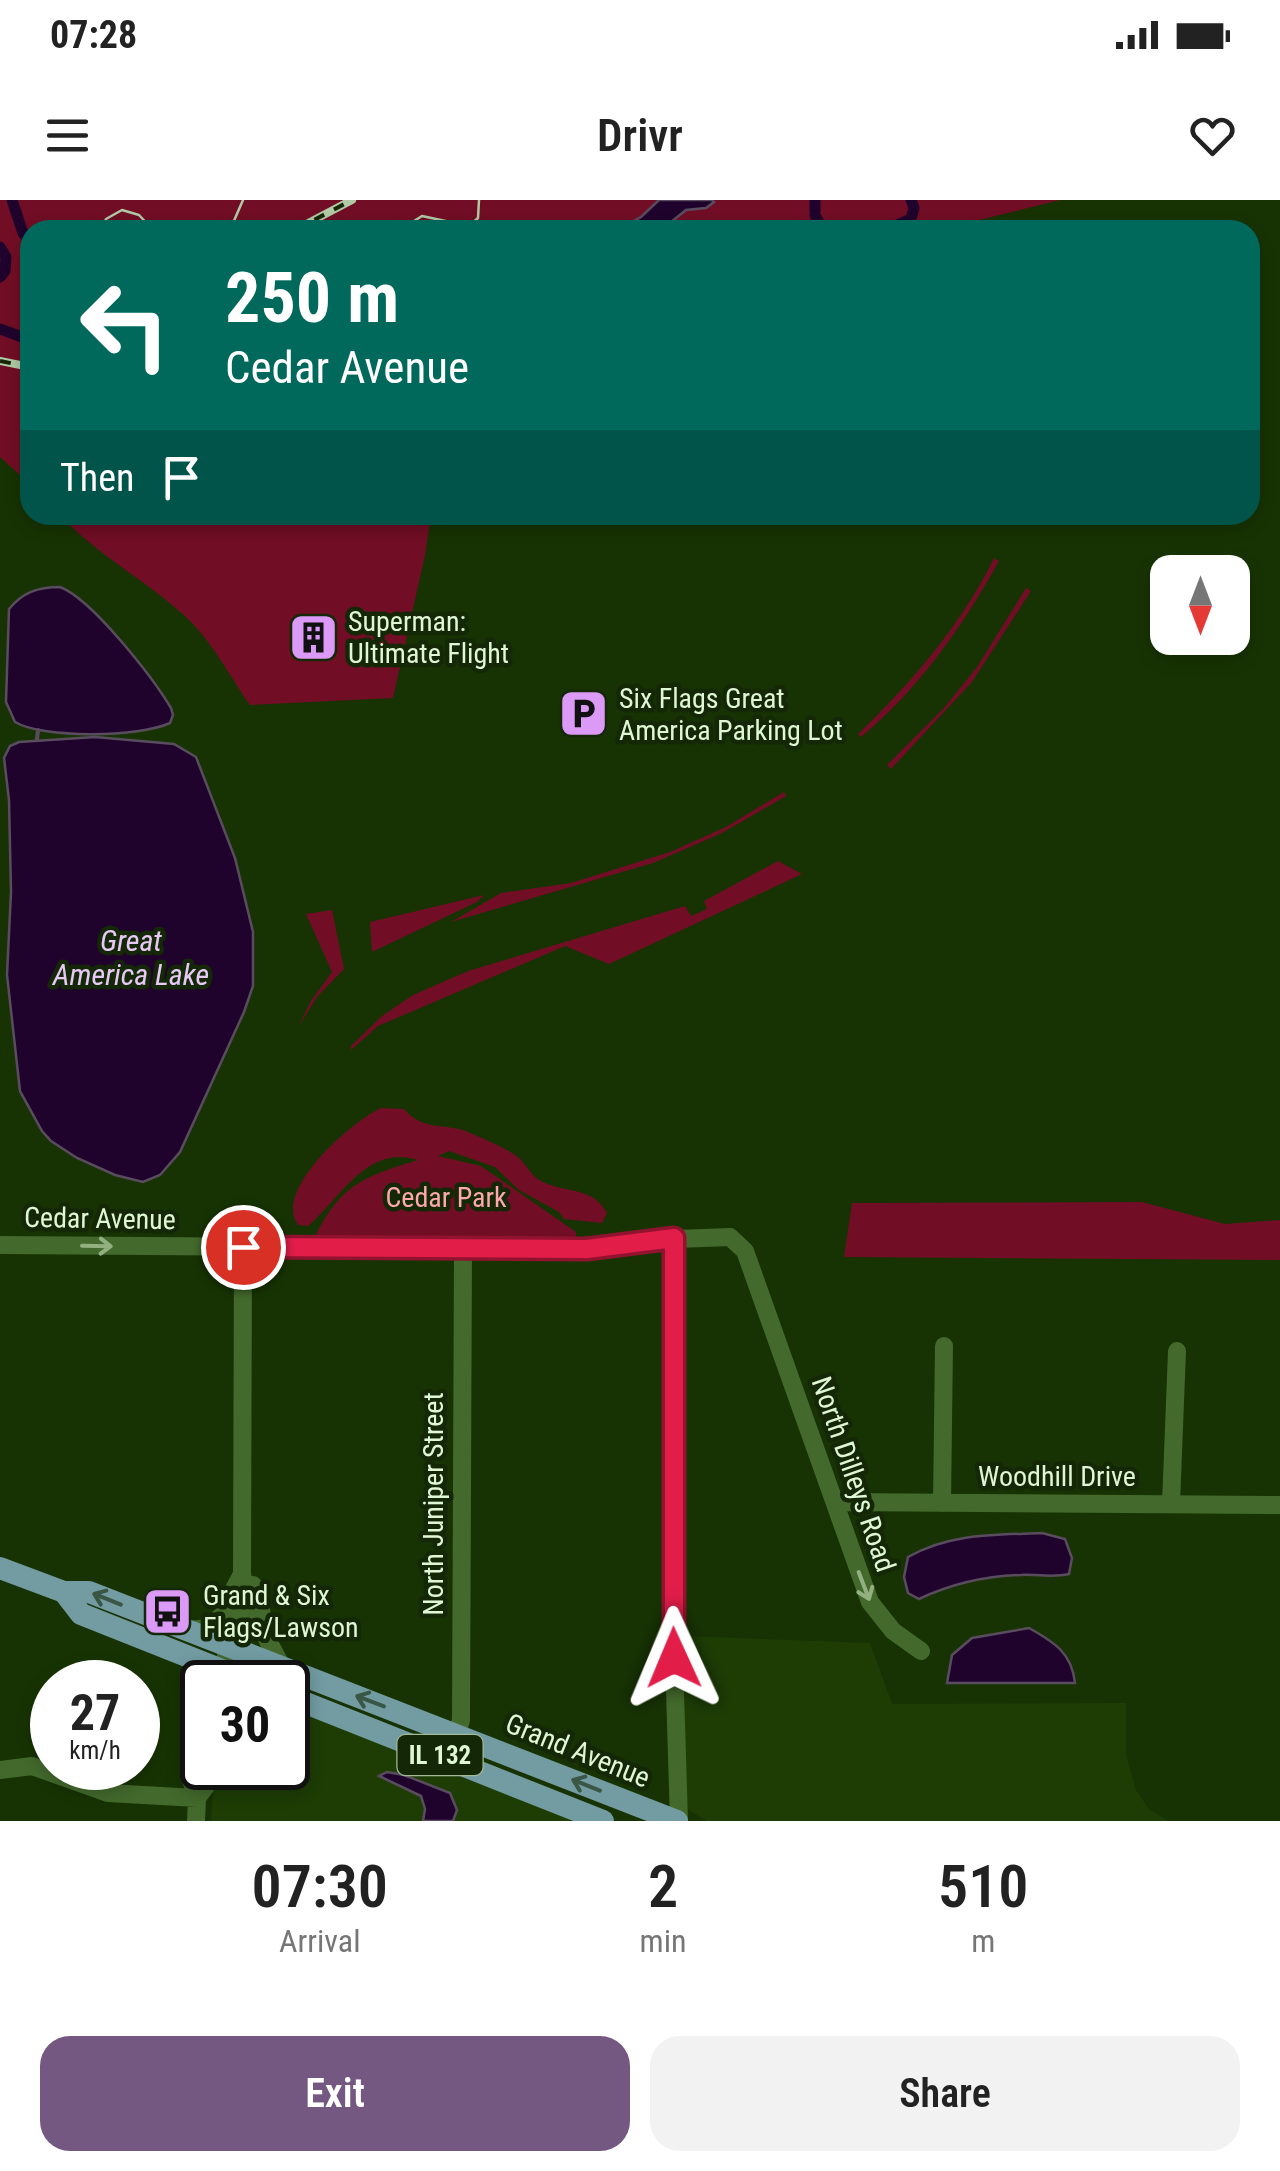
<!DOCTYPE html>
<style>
:root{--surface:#fff;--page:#f2f2f2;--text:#222;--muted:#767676;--accent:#755881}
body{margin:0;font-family:"Roboto Condensed",sans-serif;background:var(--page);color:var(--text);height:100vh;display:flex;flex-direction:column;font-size:38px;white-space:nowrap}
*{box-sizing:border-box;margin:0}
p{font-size:32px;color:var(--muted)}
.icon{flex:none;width:55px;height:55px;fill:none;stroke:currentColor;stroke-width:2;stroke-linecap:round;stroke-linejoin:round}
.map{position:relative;height:1621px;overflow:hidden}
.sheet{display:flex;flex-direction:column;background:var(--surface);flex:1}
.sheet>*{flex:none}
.guide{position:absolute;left:20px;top:20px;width:1240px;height:305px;border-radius:30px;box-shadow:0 5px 15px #0003;background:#00695c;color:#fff;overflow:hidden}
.needle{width:65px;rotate:180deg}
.tools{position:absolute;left:1150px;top:355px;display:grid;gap:20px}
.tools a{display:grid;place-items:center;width:100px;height:100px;border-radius:20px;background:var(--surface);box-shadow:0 5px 15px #0003;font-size:50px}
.speed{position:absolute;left:30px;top:1460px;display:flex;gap:20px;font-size:50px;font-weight:700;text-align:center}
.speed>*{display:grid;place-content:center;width:130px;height:130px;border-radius:50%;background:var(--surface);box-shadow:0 5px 15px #0003;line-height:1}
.speed small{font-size:25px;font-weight:400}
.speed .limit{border:5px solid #111;border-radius:15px;background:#fff;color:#111}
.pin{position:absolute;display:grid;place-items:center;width:85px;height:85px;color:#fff;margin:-42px;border:5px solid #fff;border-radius:50%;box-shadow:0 2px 10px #0007}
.me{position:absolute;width:110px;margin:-55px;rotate:359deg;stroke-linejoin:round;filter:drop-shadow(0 0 8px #0008)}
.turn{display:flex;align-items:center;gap:35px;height:210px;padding:0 40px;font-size:45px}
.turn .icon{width:130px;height:130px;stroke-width:2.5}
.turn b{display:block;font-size:70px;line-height:85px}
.then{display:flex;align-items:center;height:95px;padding:0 40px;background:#0003;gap:20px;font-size:38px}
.eta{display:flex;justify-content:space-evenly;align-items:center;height:170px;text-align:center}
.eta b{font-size:60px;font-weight:600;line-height:70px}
.cta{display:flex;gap:20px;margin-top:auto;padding:20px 40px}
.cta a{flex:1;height:115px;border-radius:30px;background:var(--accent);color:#fff;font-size:40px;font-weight:600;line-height:115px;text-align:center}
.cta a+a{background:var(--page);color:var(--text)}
.status{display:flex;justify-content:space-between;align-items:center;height:70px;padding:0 50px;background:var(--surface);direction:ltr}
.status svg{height:28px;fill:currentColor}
header{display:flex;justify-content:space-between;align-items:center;height:130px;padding:0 40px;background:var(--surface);font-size:45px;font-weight:600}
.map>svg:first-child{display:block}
.built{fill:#1d3d05}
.green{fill:#710e25}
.water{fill:#20032c;stroke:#5a4c5f;stroke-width:2.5}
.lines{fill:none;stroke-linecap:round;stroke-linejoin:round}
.stream{stroke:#5a4c5f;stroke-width:4}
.canal{stroke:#20032c;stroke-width:11}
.minor{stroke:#436a2c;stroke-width:18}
.major{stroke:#729ba2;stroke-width:22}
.tram{stroke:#b1c9a4;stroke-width:2.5}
.rail-casing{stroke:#b1c9a4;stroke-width:8}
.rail{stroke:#142807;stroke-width:4;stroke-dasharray:11;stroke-linecap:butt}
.oneway{stroke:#92b080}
.oneway2{stroke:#3a5645}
.route-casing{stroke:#92132f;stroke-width:25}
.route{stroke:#e11d48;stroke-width:18}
.labels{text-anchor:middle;stroke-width:9;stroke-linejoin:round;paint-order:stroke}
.shield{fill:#142807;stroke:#a3b997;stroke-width:2.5}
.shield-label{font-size:25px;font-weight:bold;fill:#e0f7d5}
.poi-label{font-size:28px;fill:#e0f7d5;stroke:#142807;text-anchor:start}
.park-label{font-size:28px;fill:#fda8ad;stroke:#142807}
.street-label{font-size:28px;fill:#e0f7d5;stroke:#142807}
.water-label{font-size:30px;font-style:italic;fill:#e7c9f5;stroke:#142807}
</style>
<div class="status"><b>07:28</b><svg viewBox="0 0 49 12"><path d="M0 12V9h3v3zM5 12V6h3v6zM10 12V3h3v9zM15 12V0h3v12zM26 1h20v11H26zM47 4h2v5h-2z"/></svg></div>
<header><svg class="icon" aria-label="menu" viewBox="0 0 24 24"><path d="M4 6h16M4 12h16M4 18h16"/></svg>Drivr<svg class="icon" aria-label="heart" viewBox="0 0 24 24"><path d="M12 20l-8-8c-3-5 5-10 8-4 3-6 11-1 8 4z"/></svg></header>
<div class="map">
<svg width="1280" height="1621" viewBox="0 0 1280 1621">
<rect width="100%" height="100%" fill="#173303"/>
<!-- built -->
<path class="built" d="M684 1436 870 1443 892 1504 1126 1503V1555L1136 1590 1149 1609 1168 1621H707L689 1610 685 1599Z
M288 1506 580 1621H211L215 1568H288Z"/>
<!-- green -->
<path class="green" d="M0 0H1060L939 30H30V284L0 257Z
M60 315H431L425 355 393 498 250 505C230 477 212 441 186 417 146 380 98 356 60 315Z
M994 358 999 361C963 426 919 489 861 537L858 534C912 482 961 425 994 358Z
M1026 388 1031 391 972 482 891 569 887 565 944 508 977 467Z
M784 592 786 596 722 633 653 663 451 722 501 693 571 683 670 652 726 627Z
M778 661 802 674 609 764 565 746 378 826 351 850V846L382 816 413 795 468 771 685 706 691 716 707 709 704 701Z
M484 695 477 702 372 752 370 722Z
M332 710 344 769 317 797 298 827 311 801 332 772 306 714Z
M381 908 404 909C424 932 443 922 468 932 484 939 504 947 518 957 525 963 531 975 539 980 563 994 592 985 607 1013L602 1023 564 1019 559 1012 519 990 495 967 449 951 438 956 481 966 576 1032V1038L316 1035C341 984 366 976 418 960 367 943 339 1000 308 1026L298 1025C273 990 351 922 381 908Z
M1142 1002 1225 1024 1280 1020V1060L844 1057 852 1003Z"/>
<!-- water -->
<path class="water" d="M659 0H712L714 2 706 8 686 10 661 30H625L622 27 641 17Z
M60 387C92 399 153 478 171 508L173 515 170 523C140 537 43 539 15 522L6 502 9 409C23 392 38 387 60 387Z
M95 537 174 544 196 557 235 658 253 732V786L244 812 180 952 160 975 143 982 115 975 77 958 51 941 42 931 20 891 7 775 11 692 9 600 4 558 10 546 19 542Z
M1042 1333 1065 1339 1072 1358 1069 1374C1052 1378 1038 1374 1021 1375 985 1376 951 1384 919 1399L908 1393 904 1377 908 1357C950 1333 995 1335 1042 1333Z
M1029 1428C1054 1442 1072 1453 1075 1483H947L952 1455 972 1438Z
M387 1572 404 1575 450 1593 457 1610 453 1621H423L425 1609 421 1596 379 1576Z"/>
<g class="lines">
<!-- stream -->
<path class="stream" d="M37 539 38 530"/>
<!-- canal -->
<path class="canal" d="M12 0 23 33 30 41
M815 11V0
M815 15 823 30
M866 30 890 28 911 19 914 8 911 0
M0 47 6 57 5 71 0 77
M0 129 30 140"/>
<!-- minor -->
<path class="minor" d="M674 1038V1458L679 1621
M0 1045 587 1049 649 1040 730 1037 745 1051 870 1402 893 1431 921 1451
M835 1302 1280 1305
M942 1303 944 1146
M1171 1304 1177 1151
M253 1385 258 1390 265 1435 282 1467
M189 1430 209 1428 233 1404
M239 1460C246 1431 249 1404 242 1374L243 1047
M219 1482 233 1431 234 1389 242 1374
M450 1559 461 1520 463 1049
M0 1570 32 1566 108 1593 197 1598
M197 1598 206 1586 209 1568
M196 1621 197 1598 191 1580 202 1529"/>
<!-- major -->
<path class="major" d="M0 1368 64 1392H89L677 1621
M64 1392 81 1414 252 1482
M288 1496 603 1621"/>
<!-- tram -->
<path class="tram" d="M102 30 106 19 122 10 139 15 153 30
M230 30 243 0
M400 30 422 16 469 26 478 18 479 0"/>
<defs>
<path id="rail" d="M295 30 352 0
M0 161 30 167"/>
</defs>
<!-- rail casing -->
<use href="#rail" class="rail-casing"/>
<!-- rail -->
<use href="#rail" class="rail"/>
</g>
<!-- one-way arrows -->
<defs><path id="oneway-shaft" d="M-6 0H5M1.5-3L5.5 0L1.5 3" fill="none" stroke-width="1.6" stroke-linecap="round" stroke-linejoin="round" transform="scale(2.5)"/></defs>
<g class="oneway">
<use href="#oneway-shaft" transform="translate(97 1046) rotate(1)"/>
<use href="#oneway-shaft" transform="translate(864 1386) rotate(69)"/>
</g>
<g class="oneway2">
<use href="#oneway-shaft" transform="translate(107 1399) rotate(-158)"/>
<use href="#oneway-shaft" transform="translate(370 1501) rotate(-159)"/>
<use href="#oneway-shaft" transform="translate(586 1585) rotate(-158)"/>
</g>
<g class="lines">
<defs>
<path id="route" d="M243 1047 587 1049 674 1038V1458"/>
</defs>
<!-- route casing -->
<use href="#route" class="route-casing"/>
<!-- route -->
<use href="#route" class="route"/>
</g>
<!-- icons -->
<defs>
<symbol id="building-square" viewBox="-11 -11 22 22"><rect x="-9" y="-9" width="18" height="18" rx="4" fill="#da9af6" stroke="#142807"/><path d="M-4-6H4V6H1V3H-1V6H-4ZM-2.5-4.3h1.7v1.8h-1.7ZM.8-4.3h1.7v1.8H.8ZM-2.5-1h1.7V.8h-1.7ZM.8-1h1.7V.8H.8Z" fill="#111"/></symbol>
<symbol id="parking-square" viewBox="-11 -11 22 22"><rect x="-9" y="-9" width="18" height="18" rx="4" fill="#da9af6" stroke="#142807"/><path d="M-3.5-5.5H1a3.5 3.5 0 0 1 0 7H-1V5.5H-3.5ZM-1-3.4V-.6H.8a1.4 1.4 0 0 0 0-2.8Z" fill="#111"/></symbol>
<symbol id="bus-square" viewBox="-11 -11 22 22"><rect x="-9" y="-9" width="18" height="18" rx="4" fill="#da9af6" stroke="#142807"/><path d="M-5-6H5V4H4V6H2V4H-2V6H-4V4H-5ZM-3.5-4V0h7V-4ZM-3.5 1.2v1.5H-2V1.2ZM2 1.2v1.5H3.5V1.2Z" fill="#111"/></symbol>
</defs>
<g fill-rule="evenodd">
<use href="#building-square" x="286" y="410" width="55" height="55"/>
<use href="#parking-square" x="556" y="486" width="55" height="55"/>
<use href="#bus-square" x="140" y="1384" width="55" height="55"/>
</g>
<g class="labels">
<!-- shield labels -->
<rect class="shield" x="397.5" y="1535" width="85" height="40" rx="8"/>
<g class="shield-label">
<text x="440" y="1564">IL 132</text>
</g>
<!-- poi labels -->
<g class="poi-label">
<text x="348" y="431">Superman:<tspan x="348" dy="32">Ultimate Flight</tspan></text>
<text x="619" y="508">Six Flags Great<tspan x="619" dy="32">America Parking Lot</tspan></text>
<text x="203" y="1405">Grand &amp; Six<tspan x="203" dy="32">Flags/Lawson</tspan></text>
</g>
<!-- park labels -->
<g class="park-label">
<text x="446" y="1007">Cedar Park</text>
</g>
<!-- street labels -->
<g class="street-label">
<text transform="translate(100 1018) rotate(1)" y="10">Cedar Avenue</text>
<text transform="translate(854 1274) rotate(71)" y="10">North Dilleys Road</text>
<text x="1057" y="1286">Woodhill Drive</text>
<text transform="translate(433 1304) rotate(-90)" y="10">North Juniper Street</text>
<text transform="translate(578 1550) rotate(22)" y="10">Grand Avenue</text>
</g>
<!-- water labels -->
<g class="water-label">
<text x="131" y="751">Great<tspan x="131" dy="34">America Lake</tspan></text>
</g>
</g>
</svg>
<div class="tools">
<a><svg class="needle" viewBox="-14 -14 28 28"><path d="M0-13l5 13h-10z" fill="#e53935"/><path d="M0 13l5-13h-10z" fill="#767676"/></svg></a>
</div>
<div class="speed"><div>27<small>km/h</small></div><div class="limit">30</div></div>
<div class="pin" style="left:243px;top:1047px;background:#d93025"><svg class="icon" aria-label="arrive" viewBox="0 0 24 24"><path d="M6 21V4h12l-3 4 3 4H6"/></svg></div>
<svg class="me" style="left:674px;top:1458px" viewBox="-20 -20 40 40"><path d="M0-17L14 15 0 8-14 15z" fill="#e11d48" stroke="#fff" stroke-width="4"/></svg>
<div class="guide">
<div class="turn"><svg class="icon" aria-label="left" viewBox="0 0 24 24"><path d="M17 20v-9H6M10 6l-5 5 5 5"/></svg><div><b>250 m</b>Cedar Avenue</div></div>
<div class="then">Then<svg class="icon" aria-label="arrive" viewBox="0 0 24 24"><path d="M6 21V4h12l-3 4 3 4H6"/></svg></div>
</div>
</div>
<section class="sheet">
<div class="eta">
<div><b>07:30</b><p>Arrival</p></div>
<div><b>2</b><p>min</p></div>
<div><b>510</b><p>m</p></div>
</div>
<div class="cta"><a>Exit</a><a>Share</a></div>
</section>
